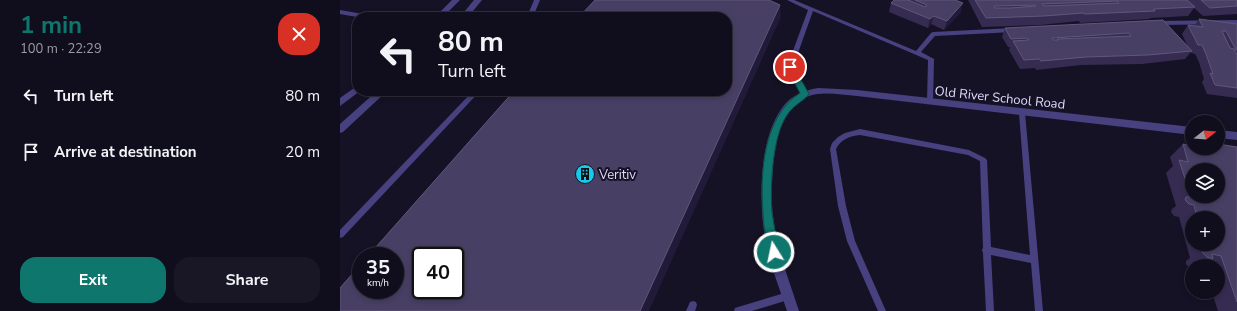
<!DOCTYPE html>
<meta charset="utf-8">
<style>
:root{--surface:#100e1c;--page:#191725;--text:#f1f3f6;--muted:#9c9ca3;--line:#302e3b;--accent:#0f766e}
body{margin:0;font-family:"Nunito Sans",sans-serif;background:var(--page);color:var(--text);height:100vh;display:flex;flex-direction:column;font-size:15px;white-space:nowrap}
*{box-sizing:border-box;margin:0}
p{font-size:13px;color:var(--muted)}
.icon{flex:none;width:22px;height:22px;fill:none;stroke:currentColor;stroke-width:2;stroke-linecap:round;stroke-linejoin:round}
.map{position:relative;flex:1;overflow:hidden}
.details{display:flex;flex-direction:column;background:var(--surface);width:340px}
.details>*{flex:none}
.hud{position:absolute;left:12px;top:12px;width:380px;height:84px;border-radius:16px;box-shadow:0 2px 6px #0003,0 0 0 1px var(--line);background:#100e1c;color:var(--text);overflow:hidden}
.needle{width:26px;rotate:73deg}
.controls{position:absolute;left:845px;top:115px;display:grid;gap:8px}
.controls a{display:grid;place-items:center;width:40px;height:40px;border-radius:50%;background:var(--surface);box-shadow:0 2px 6px #0003,0 0 0 1px var(--line);font-size:20px}
.speed{position:absolute;left:12px;top:247px;display:flex;gap:8px;font-size:20px;font-weight:700;text-align:center}
.speed>*{display:grid;place-content:center;width:52px;height:52px;border-radius:50%;background:var(--surface);box-shadow:0 2px 6px #0003,0 0 0 1px var(--line);line-height:1}
.speed small{font-size:10px;font-weight:400}
.speed .limit{border:2px solid #111;border-radius:6px;background:#fff;color:#111}
.pin{position:absolute;display:grid;place-items:center;width:34px;height:34px;color:#fff;margin:-17px;border:2px solid #fff;border-radius:50%;box-shadow:0 1px 4px #0007}
.me{position:absolute;width:44px;margin:-22px;rotate:350deg;stroke-linejoin:round;filter:drop-shadow(0 0 3px #0008)}
.turn{display:flex;align-items:center;gap:14px;height:84px;padding:0 20px;font-size:18px}
.turn .icon{width:52px;height:52px;stroke-width:2.5}
.turn b{display:block;font-size:28px;line-height:34px}
.round{display:grid;place-items:center;flex:none;width:42px;height:42px;border-radius:16px;background:var(--page)}
.summary{display:flex;align-items:center;justify-content:space-between;height:68px;padding:0 20px}
h1{font-size:24px;font-weight:700;line-height:30px;color:var(--accent)}
.button{display:flex;gap:8px;margin-top:auto;padding:8px 20px}
.button a{flex:1;height:46px;border-radius:16px;background:var(--accent);color:#fff;font-size:16px;font-weight:700;line-height:46px;text-align:center}
.button a+a{background:var(--page);color:var(--text)}
ul{padding:0;list-style:none}
li{display:flex;align-items:center;gap:12px;height:56px;padding:0 20px}
li div{flex:1}
li b{display:block;font-size:15px}
li em{font-style:normal}
main{display:flex;flex:1;min-height:0}
.map>svg:first-child{display:block}
.lines{fill:none;stroke-linecap:round;stroke-linejoin:round}
.service{fill:#474180;fill-rule:evenodd}
.minor{fill:#474180;fill-rule:evenodd}
.tertiary{fill:#474180;fill-rule:evenodd}
.wall{fill:#362c52;fill-rule:evenodd}
.shaded-wall{fill:#211a39}
.building{fill:#483f64;stroke:#60577c;fill-rule:evenodd}
.route{fill:#0f766e;stroke:#0a4d48}
.labels{text-anchor:middle;stroke-width:4;stroke-linejoin:round;paint-order:stroke}
.street-label{font-size:13px;fill:#dfdafc;stroke:#161226}
.poi-label{font-size:13px;fill:#dfdafc;stroke:#161226;text-anchor:start}
</style>
<main>
<section class="details">
<div class="summary"><div><h1>1 min</h1><p>100 m · 22:29</p></div><a class="round" style="background:#d93025;color:#fff"><svg class="icon" aria-label="close" viewBox="0 0 24 24"><path d="M6 6l12 12M18 6L6 18"/></svg></a></div>
<ul>
<li><svg class="icon" aria-label="left" viewBox="0 0 24 24"><path d="M17 20v-9H6M10 6l-5 5 5 5"/></svg><div><b>Turn left</b></div><em>80 m</em></li>
<li><svg class="icon" aria-label="arrive" viewBox="0 0 24 24"><path d="M6 21V4h12l-3 4 3 4H6"/></svg><div><b>Arrive at destination</b></div><em>20 m</em></li>
</ul>
<div class="button"><a>Exit</a><a>Share</a></div>
</section>
<div class="map">
<svg width="897" height="311" viewBox="0 0 897 311">
<rect width="100%" height="100%" fill="#161226"/>
<g class="lines">
<!-- service -->
<path class="service" d="M194 0H200L193 17H187Z
M447 0H454L576 51 591 33 593 32 673 28 676 30 673 32 595 36 581 52 594 59 593 102 590 104 587 102 588 60 473 11 453 67 468 94 465 96H463L447 67 468 10Z
M897 20V24L817 25 814 23 817 21Z
M133 91H140L3 237 0 238V230Z
M680 111H682L685 113 703 311H695L691 263 651 255 654 311H646L643 253 642 250 643 248 640 161 628 155 520 135C510 136 501 139 496 149L506 206 515 241 546 311H538L507 241 498 206 490 149 492 143 498 137 505 133 520 129 629 150 645 158 647 160 651 247 690 255 679 113Z
M448 292 451 293 452 296 451 299 448 300 412 311H394L395 308 398 307Z
M353 301 356 302 357 305 355 311H346L350 302Z"/>
<!-- minor -->
<path class="minor" d="M112 0H120L103 17H95Z
M134 0H142L128 17H120Z
M0 10 29 15 33 17H17L0 14Z
M17 86V91H20L0 106V98Z
M37 91H47L3 132 0 133V124Z"/>
<!-- tertiary -->
<path class="tertiary" d="M478 88 517 90 852 127V135L517 96C502 95 483 91 469 96 454 102 443 119 439 133 433 152 430 194 433 215 436 248 449 280 459 311H447C441 292 433 273 428 253 418 212 416 133 448 101 457 93 467 90 478 88Z
M878 130 897 132V140L878 138Z"/>
</g>
<!-- wall -->
<path class="wall" d="M554 0H615L621 12 604 30 591 24 588 28 549 12 551 3Z
M628 0H897V14L863 16 854 8 848 16 811 18 809 19 740 23 739 21 700 25 642 27Z
M859 19 897 24V98L867 94 862 82 864 79 859 62 855 54 851 53V52L845 59 802 64 741 65 696 70 695 68 680 69 669 50 670 47H668L662 37 665 28 823 20 848 47 842 34 848 25 854 26Z
M843 144 852 148H878L897 147V311H878L872 292H878V266H852V269H850L846 264V261L850 258 839 217 834 216 831 212 832 209 836 206 826 173 833 166 830 157ZM852 218H878V244H852Z"/>
<!-- shaded-wall -->
<path class="shaded-wall" d="M623 3 621 12 604 30 607 21Z
M440 5 441 17 309 311H300Z
M594 16 591 24 588 28 590 19Z"/>
<!-- building -->
<path class="building" d="M255 0H429L440 5 300 311H0V288L21 264V290H55V256H28L174 91H387V17H239ZM81 256H115V290H81Z
M554 0H568L585 7 587 5 575 0H615L623 3 607 21 594 16 590 19 551 3Z
M635 0H847L855 7 814 9 815 11 745 14 743 13 704 16 646 18ZM777 1 779 3 704 6 702 4ZM695 5 696 6 670 8H655L654 6Z
M861 0H897V6L870 8Z
M859 19 897 24V50H896L886 31H882L890 48 894 49 897 55V88L875 85 870 73 873 74 866 54 862 45H858L848 25 863 27Z
M823 20 852 51 808 55 746 57 701 61 699 59 684 60 673 41 689 40 686 38 671 39 665 28ZM789 33 791 36 717 39 718 40H713L712 38Z
M843 144 852 146V148H878V144L897 147V302L881 256 872 254 873 259 867 257 862 252V249H866L865 244H878V218H857L854 205 849 204 845 200 846 197H851L839 160 848 162ZM852 170H878V196H852Z"/>
<!-- route -->
<path class="route" d="M450 64 453 65 469 94C463 102 454 104 447 115 432 137 430 187 432 213 434 226 437 240 439 252L438 256 434 257 430 256 429 252C427 240 423 226 423 213 420 173 423 117 460 93L446 67Z"/>
<!-- icons -->
<defs>
<symbol id="building-disc" viewBox="-11 -11 22 22"><circle r="9.5" fill="#17c9ea" stroke="#161226"/><path d="M-4-6H4V6H1V3H-1V6H-4ZM-2.5-4.3h1.7v1.8h-1.7ZM.8-4.3h1.7v1.8H.8ZM-2.5-1h1.7V.8h-1.7ZM.8-1h1.7V.8H.8Z" fill="#111"/></symbol>
</defs>
<g fill-rule="evenodd">
<use href="#building-disc" x="234" y="163" width="22" height="22"/>
</g>
<g class="labels">
<!-- street labels -->
<g class="street-label">
<text transform="translate(660 97) rotate(6)" y="5">Old River School Road</text>
</g>
<!-- poi labels -->
<g class="poi-label">
<text x="259" y="179">Veritiv</text>
</g>
</g>
</svg>
<div class="controls">
<a><svg class="needle" viewBox="-14 -14 28 28"><path d="M0-13l5 13h-10z" fill="#e53935"/><path d="M0 13l5-13h-10z" fill="#9c9ca3"/></svg></a>
<a><svg class="icon" aria-label="layers" viewBox="0 0 24 24"><path d="M12 4l9 5-9 5-9-5zM3 14l9 5 9-5"/></svg></a>
<a>+</a>
<a>−</a>
</div>
<div class="speed"><div>35<small>km/h</small></div><div class="limit">40</div></div>
<div class="pin" style="left:450px;top:67px;background:#d93025"><svg class="icon" aria-label="arrive" viewBox="0 0 24 24"><path d="M6 21V4h12l-3 4 3 4H6"/></svg></div>
<svg class="me" style="left:434px;top:252px" viewBox="-20 -20 40 40"><circle r="17" fill="#0f766e" stroke="#fff" stroke-width="3"/><path d="M0-11L8 9 0 5-8 9z" fill="#fff"/></svg>
<div class="hud">
<div class="turn"><svg class="icon" aria-label="left" viewBox="0 0 24 24"><path d="M17 20v-9H6M10 6l-5 5 5 5"/></svg><div><b>80 m</b>Turn left</div></div>
</div>
</div>
</main>
